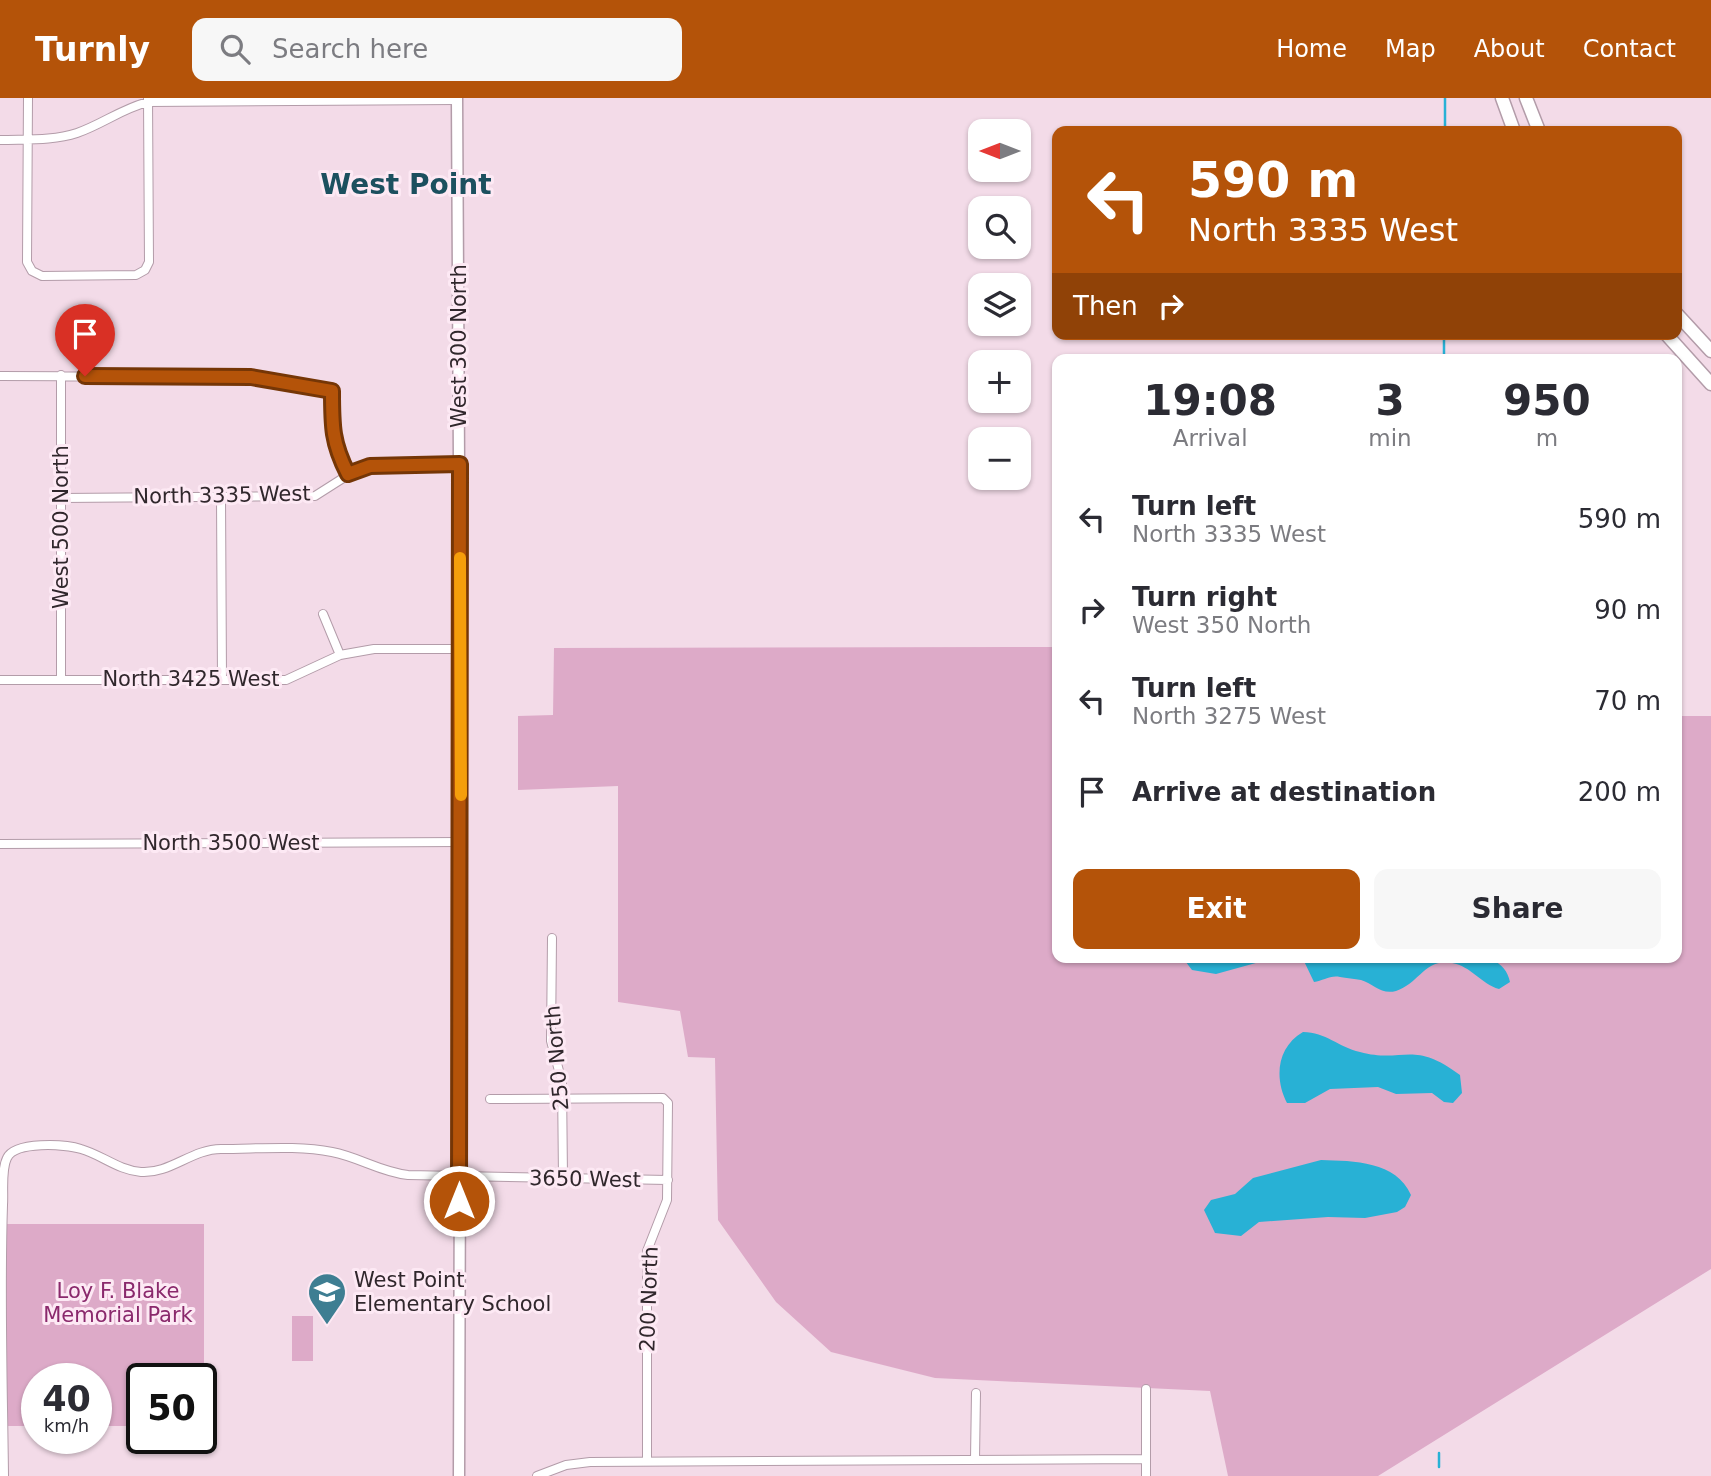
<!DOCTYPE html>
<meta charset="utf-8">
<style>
:root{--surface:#fff;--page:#f7f7f7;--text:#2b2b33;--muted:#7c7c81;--accent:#b45309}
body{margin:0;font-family:"DejaVu Sans",sans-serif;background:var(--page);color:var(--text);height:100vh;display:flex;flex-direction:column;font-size:26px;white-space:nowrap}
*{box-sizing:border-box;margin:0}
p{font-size:23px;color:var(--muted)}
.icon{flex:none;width:38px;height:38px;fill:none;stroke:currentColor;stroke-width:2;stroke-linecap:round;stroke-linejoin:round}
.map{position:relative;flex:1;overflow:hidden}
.side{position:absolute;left:1052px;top:256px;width:630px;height:609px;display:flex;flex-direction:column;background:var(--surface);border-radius:14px;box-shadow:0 2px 5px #0004}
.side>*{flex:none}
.banner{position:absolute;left:1052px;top:28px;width:630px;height:214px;border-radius:14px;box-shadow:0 2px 5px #0004;background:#b45309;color:#fff;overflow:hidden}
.needle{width:46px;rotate:270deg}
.fabs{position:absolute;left:968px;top:21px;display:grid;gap:14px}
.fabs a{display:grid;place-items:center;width:63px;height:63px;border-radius:14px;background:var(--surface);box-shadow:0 2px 5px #0004;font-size:35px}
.speed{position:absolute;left:21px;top:1265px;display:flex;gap:14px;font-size:35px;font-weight:700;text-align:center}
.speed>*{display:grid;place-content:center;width:91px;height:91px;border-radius:50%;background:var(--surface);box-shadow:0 2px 5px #0004;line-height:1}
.speed small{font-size:18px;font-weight:400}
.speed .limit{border:4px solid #111;border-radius:10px;background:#fff;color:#111}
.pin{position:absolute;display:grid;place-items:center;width:60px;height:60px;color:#fff;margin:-72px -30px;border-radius:50% 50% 50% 0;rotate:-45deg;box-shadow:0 0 7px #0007}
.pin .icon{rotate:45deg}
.me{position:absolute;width:77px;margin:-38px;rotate:0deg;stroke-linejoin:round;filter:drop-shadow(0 0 5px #0008)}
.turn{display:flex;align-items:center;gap:24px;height:147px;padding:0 21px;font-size:32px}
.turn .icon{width:91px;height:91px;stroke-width:2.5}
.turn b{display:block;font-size:49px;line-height:60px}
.then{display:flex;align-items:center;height:66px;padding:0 21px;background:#0003;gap:14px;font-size:26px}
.eta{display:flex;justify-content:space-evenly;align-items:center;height:119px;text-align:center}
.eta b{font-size:42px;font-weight:700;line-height:49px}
.primary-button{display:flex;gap:14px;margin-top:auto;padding:14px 21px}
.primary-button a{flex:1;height:80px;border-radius:14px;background:var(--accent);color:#fff;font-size:28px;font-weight:700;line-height:80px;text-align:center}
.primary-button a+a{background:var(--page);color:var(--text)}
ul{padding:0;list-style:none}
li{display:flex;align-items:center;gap:21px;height:91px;padding:0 21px}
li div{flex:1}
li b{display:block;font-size:26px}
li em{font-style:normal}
header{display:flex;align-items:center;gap:42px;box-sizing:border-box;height:98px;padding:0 35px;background:var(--accent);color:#fff}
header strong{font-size:33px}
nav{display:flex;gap:38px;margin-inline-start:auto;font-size:24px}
.search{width:490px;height:63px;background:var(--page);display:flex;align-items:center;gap:18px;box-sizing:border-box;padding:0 24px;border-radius:14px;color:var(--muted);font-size:26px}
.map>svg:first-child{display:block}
.green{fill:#ddaac8}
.water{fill:#28b1d5}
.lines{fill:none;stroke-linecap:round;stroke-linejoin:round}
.stream{stroke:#28b1d5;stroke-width:2.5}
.minor-casing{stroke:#b39ca9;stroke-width:10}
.secondary-casing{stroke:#b39ca9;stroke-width:13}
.primary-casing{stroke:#b39ca9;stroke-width:15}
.minor{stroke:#fff;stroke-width:8}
.secondary{stroke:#fff;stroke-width:10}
.primary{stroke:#fff;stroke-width:12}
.route-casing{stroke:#753606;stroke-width:18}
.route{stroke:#b45309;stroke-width:12}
.slow{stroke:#f59e0b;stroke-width:12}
.labels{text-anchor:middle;stroke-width:6;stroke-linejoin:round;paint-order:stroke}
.street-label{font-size:21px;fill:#30272c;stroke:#fde9f4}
.poi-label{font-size:21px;fill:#30272c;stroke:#fde9f4;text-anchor:start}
.park-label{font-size:21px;fill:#8a296c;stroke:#fde9f4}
.district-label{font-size:28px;font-weight:bold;fill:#1c505f;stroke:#fde9f4}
</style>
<header>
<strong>Turnly</strong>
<div class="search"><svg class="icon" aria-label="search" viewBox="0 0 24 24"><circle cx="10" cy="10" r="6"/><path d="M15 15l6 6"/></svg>Search here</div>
<nav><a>Home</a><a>Map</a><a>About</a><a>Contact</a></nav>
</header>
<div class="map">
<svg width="1711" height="1378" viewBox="0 0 1711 1378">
<rect width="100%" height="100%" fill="#f3dbe8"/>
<!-- green -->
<path class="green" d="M1057 549V859H1676L1677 618H1711V1171L1378 1378H1228L1210 1293 935 1280 831 1254 776 1204 718 1122 715 960 688 959 680 913 618 904V688L518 692V618L553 617 554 550Z
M0 1126H204V1328L201 1281H142V1328H96V1281H37V1328H0Z
M292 1218H313V1263H292Z"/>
<!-- water -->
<path class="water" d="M1182 859H1295L1289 864 1263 863 1216 876 1192 872Z
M1302 859C1331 859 1398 871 1421 859 1450 859 1503 847 1510 884L1499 891C1481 886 1471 868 1452 865 1425 860 1419 886 1396 893 1381 897 1374 886 1361 882 1355 881 1346 880 1340 879 1330 877 1323 883 1314 884Z
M1303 934C1326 934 1338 949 1360 954 1404 966 1412 941 1460 977L1462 995 1453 1005 1444 1004 1432 995 1396 996 1378 989 1330 991 1305 1005H1287C1274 980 1277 949 1303 934Z
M1321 1062C1354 1063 1396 1063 1411 1097L1405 1109 1397 1114 1365 1120 1328 1119 1259 1124 1241 1138 1215 1135 1204 1112 1211 1102 1235 1096 1253 1080Z"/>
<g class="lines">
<!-- stream -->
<path class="stream" d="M1445 33V0
M1444 261V236
M1439 1369V1355"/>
<defs>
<path id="minor" d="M28 0 27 164 32 173 42 178 136 177 145 172 149 164 148 0
M0 42C26 41 53 43 77 35 103 26 121 11 148 4L457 2
M0 278 251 279 332 293C332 328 332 345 348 377
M221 399 222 582
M61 400 315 398 348 377 370 367 460 366
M323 516 340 557
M0 582H286L340 557 374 551H460
M61 582V277
M0 746 461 744
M552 840 551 943 562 984 563 1080
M490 1001 663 1000 668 1005 667 1102 647 1153V1363
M1146 1291V1378
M975 1361 976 1295
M4 1378C3 1288 0 1197 3 1107 4 1094 1 1072 7 1060 15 1043 65 1046 81 1051 102 1057 118 1072 141 1074 170 1076 192 1051 221 1051 257 1051 298 1047 332 1054 359 1059 380 1074 408 1077L668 1082
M537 1378 566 1367 590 1364 1145 1361"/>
<path id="secondary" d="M457 0 461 731 459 1378"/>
<path id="primary" d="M1502 0 1514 33
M1526 0 1539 33
M1676 215 1711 253
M1666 236 1711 286"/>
</defs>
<!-- minor casing -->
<use href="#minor" class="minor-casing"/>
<!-- secondary casing -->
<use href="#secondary" class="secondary-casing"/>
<!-- primary casing -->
<use href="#primary" class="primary-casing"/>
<!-- minor -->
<use href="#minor" class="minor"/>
<!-- secondary -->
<use href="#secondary" class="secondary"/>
<!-- primary -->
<use href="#primary" class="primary"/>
</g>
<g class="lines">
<defs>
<path id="route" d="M85 278 251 279 332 293C332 328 332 345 348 376L370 368 460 366 459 1103"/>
</defs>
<!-- route casing -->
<use href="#route" class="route-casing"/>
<!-- route -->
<use href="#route" class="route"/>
<!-- slow -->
<path class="slow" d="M460 460 461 697"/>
</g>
<!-- icons -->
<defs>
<symbol id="school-pin" viewBox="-11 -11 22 30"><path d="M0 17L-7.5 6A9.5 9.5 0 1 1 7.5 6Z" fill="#3e7e92" stroke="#fde9f4"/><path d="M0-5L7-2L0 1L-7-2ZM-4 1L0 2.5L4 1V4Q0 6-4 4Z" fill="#fff"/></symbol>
</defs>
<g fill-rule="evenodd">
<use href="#school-pin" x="305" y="1172" width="44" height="60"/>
</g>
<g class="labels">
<!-- street labels -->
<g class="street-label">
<text transform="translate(459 248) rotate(-90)" y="7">West 300 North</text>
<text transform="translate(222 397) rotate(-1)" y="7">North 3335 West</text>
<text transform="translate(61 429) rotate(-90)" y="7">West 500 North</text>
<text x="191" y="588">North 3425 West</text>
<text x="231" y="752">North 3500 West</text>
<text transform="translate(557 960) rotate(-95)" y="7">250 North</text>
<text transform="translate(585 1081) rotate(1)" y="7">3650 West</text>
<text transform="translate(649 1201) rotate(-88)" y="7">200 North</text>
</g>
<!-- poi labels -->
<g class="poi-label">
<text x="354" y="1189">West Point<tspan x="354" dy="24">Elementary School</tspan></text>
</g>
<!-- park labels -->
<g class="park-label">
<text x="118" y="1200">Loy F. Blake<tspan x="118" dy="24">Memorial Park</tspan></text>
</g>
<!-- district labels -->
<g class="district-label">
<text x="406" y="96">West Point</text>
</g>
</g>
</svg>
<div class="fabs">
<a><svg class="needle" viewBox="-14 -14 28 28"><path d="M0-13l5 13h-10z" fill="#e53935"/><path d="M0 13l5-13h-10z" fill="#7c7c81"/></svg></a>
<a><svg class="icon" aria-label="search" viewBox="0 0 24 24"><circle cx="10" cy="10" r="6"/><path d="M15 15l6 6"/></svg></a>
<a><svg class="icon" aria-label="layers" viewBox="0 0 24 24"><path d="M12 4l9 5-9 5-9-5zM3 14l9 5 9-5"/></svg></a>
<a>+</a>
<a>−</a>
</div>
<div class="speed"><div>40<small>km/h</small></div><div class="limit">50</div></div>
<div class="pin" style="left:85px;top:278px;background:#d93025"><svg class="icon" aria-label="arrive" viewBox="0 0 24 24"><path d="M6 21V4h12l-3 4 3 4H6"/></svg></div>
<svg class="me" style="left:459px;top:1103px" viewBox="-20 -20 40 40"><circle r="17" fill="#b45309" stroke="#fff" stroke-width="3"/><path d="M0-11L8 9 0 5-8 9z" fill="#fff"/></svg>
<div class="banner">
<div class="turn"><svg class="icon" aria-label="left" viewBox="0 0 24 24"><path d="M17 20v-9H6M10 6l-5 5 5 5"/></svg><div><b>590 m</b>North 3335 West</div></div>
<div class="then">Then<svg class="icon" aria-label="right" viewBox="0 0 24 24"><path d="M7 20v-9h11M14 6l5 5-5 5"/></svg></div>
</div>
<section class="side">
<div class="eta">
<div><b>19:08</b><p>Arrival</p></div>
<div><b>3</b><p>min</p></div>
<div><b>950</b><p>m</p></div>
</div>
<ul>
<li><svg class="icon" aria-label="left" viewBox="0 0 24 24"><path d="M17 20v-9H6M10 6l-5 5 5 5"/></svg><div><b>Turn left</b><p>North 3335 West</p></div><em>590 m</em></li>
<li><svg class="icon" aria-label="right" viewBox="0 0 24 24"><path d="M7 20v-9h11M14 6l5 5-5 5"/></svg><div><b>Turn right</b><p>West 350 North</p></div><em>90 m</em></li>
<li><svg class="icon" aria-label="left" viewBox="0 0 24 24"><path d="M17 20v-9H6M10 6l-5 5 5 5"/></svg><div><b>Turn left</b><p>North 3275 West</p></div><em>70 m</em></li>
<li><svg class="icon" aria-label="arrive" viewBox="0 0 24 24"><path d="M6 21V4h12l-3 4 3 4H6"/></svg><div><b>Arrive at destination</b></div><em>200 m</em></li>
</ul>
<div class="primary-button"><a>Exit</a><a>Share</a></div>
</section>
</div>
